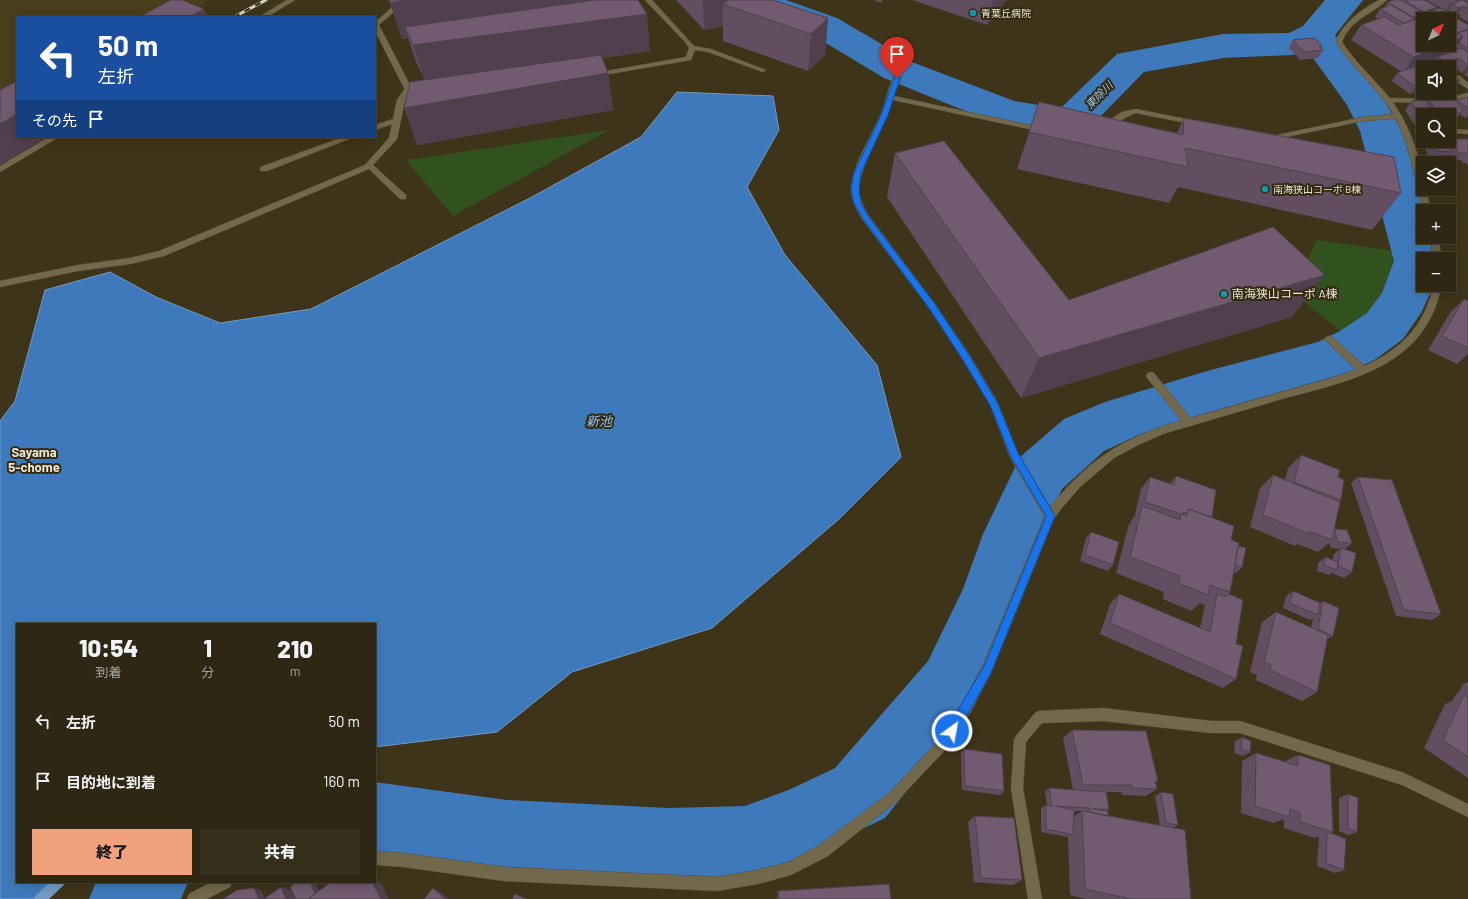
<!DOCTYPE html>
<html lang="ja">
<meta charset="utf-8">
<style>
:root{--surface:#2e2713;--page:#362f1c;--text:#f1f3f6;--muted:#a7a5a0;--line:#494433;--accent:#f1a17b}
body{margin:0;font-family:Barlow,"Noto Sans JP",sans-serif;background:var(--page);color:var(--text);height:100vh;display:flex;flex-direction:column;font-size:15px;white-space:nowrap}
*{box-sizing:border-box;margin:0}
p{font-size:13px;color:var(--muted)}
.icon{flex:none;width:22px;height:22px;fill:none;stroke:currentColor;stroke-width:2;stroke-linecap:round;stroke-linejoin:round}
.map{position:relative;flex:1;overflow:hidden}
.details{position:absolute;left:16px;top:623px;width:360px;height:260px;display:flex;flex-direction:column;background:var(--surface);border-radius:0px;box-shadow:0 2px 10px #0003,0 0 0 1px var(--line)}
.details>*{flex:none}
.top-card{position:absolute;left:16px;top:16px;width:360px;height:122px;border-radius:0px;box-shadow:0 2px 10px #0003,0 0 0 1px var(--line);background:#1a4fa0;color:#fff;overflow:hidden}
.needle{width:26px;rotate:43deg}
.controls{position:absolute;left:1416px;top:12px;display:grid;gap:8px}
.controls a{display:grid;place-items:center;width:40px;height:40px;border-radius:0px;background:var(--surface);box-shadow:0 2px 10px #0003,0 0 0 1px var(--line);font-size:20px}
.pin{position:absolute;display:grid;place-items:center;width:34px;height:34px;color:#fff;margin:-41px -17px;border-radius:50% 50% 50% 0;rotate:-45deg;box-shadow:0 0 4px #0007}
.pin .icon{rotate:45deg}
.me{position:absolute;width:44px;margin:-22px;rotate:32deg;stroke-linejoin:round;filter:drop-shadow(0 0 3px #0008)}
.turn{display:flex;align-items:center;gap:14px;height:84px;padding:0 16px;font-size:18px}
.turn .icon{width:52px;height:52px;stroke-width:2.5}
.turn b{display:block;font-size:28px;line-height:34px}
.then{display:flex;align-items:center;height:38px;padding:0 16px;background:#0003;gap:8px;font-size:15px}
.eta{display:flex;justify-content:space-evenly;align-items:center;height:68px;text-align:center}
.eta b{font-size:24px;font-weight:800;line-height:28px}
.primary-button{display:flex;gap:8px;margin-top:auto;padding:8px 16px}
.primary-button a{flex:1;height:46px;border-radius:0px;background:var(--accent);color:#111;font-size:16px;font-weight:800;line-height:46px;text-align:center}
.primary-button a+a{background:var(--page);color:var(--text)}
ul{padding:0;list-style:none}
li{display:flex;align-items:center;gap:12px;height:60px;padding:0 16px}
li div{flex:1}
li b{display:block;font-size:15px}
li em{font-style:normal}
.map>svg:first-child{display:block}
.built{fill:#493e1b}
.green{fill:#31521e}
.water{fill:#3e7abb;stroke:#729ac3}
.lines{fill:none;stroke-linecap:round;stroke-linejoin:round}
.stream{fill:#729ac3;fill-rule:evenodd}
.river{fill:#3e7abb;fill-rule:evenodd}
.lane-casing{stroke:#575039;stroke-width:1}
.street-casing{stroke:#575039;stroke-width:1}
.secondary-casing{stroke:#575039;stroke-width:1}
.lane{fill:#72684c;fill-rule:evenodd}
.street{fill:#72684c;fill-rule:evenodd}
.secondary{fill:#72684c;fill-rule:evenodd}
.rail-casing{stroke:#d6d1bf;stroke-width:3}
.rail{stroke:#332a0f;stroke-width:2;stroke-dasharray:6;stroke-linecap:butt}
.wall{fill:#624e60;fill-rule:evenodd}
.shaded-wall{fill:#50404e}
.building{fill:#725b70;stroke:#50404e}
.route{fill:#1a73e8;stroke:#114b97}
.culture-dot{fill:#0f9aa8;stroke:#332a0f;stroke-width:1.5}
.labels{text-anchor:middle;stroke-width:4;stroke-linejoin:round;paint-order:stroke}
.far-poi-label{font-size:10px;fill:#eae5d5;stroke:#332a0f;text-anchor:start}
.far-water-label{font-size:11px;font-style:italic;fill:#97c5f9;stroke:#332a0f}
.poi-label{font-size:12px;fill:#eae5d5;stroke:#332a0f;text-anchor:start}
.water-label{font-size:13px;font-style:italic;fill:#97c5f9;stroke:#332a0f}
.neighbourhood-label{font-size:13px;font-weight:bold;fill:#eae5d5;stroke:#332a0f}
</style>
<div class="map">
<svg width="1468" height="899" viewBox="0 0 1468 899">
<rect width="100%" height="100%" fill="#3d3419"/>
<!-- built -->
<path class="built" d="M0 0H210L181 17H17V112L0 122Z"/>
<!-- green -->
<path class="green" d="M609 130 453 216 406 160Z
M1317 240 1394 251 1398 276 1375 315 1345 335 1292 292Z"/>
<!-- water -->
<path class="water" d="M677 92 773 96 779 130 747 187 785 255 877 365 901 457 839 519 712 628 572 672 497 732 375 747V624H17V882H63L36 899H0V421L15 401 45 290 110 272 156 297 220 323 311 309 530 198 641 137Z"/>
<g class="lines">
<!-- stream -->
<path class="stream" d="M50 882H65L63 886 49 899H34L36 895Z"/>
<!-- river -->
<path class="river" d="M742 0H786L837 18 912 62 1014 101 1056 108 1063 106 1117 54 1223 34 1289 33 1303 26 1325 0H1363L1335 35 1381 95 1402 131 1427 211H1423V237H1435L1441 259H1423V285H1434L1421 313 1403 339 1376 359 1350 372 1207 413 1141 434 1104 451 1062 489 1043 534 1023 596 974 707 885 818 833 843 745 880 669 882 507 872 375 854V782L507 800 669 808 745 806 791 789 835 768 928 661 963 589 983 534 1020 457 1064 419 1105 402 1207 371 1318 342 1340 331 1367 313 1382 293 1394 261 1360 131 1347 105 1308 51 1292 55 1223 58 1144 72 1093 124 1056 134 990 121 884 78 811 34 749 12Z
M96 882H188L181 899H89Z"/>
<defs>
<path id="lane" d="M388 0H396L403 4 379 25 411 87 420 96 419 98H413L404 88 375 31V22L396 4Z
M645 0H652L694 46 711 49 766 70 762 72 760 71 708 52 695 50 691 60 592 77V73H595L686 57 689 48 685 42Z
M894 76H900L901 78 894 96 1043 128 1047 130 1043 132 893 100C886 121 858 171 859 190 860 199 864 208 869 216L935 304 969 354 997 401 1018 453 1055 516 1054 519 1050 521 1046 519 1010 457 990 405 963 360 929 308 862 219C857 210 850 198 851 187 854 162 870 139 880 116 886 102 887 90 894 76Z
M1136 109 1196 121 1200 123 1196 125 1136 113C1126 116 1110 129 1101 128L1100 126 1122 112Z
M1398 114 1402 116 1401 118 1363 121 1272 140 1268 138 1272 136 1363 117Z
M1329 336 1332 337 1366 367 1368 370 1366 373H1360L1326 341 1324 339 1326 337Z
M1151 372 1154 373 1192 420 1194 423 1192 426H1186L1148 379 1146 376 1148 373Z"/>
<path id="street" d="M287 0H295L267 17H259Z
M1414 0H1422L1468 26V31Z
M1454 76H1460L1468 83V89L1454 80Z
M406 87H409L413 89 405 100 397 139 373 165 406 195V199H400L369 169 164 256 130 264 78 271 0 287V281L78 265 130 258 159 251 365 165 389 138 392 124 375 130V125L393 119 397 100Z
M1468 93V97L1443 103 1387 102 1383 100 1387 98 1443 99Z
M1449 129 1468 130V134L1449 133Z
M49 137H59L0 172V166Z
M343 137H354L267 171H261L260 169 261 167Z
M1103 708 1211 721H1240L1404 773 1468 804V817L1402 785 1240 733H1211L1103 721 1042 723 1026 742 1023 788 1042 899H1028L1011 788 1014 740 1016 736 1035 713 1039 711Z"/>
<path id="secondary" d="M1379 0H1387C1372 14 1350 20 1342 42 1355 62 1373 78 1388 96 1407 119 1423 159 1423 189H1426L1431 211H1423C1414 176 1409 136 1388 106 1372 83 1351 66 1336 42 1342 23 1362 9 1379 0Z
M1430 237H1438L1442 259H1434Z
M1433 285H1441C1438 311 1422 338 1400 354 1367 379 1322 388 1282 399 1242 411 1202 422 1163 434L1138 445 1114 458 1080 487 1061 509 1054 519 991 673 970 713 949 746 897 801 828 856 791 875 758 884 717 891 504 881 403 867 375 865V851L403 853 504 867 717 877 758 870 789 862 818 846 889 793 941 738 962 705 983 665 1046 513C1068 483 1096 456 1130 440 1152 428 1177 422 1201 415 1236 405 1271 395 1306 385 1336 377 1369 368 1395 348 1415 333 1429 310 1433 285Z
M212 882H232L230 887 207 899H187L189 894Z"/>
</defs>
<!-- lane casing -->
<use href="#lane" class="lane-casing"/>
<!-- street casing -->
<use href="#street" class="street-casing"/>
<!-- secondary casing -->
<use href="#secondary" class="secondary-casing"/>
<!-- lane -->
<use href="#lane" class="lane"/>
<!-- street -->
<use href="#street" class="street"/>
<!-- secondary -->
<use href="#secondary" class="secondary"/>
<defs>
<path id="rail" d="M234 17 266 0"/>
</defs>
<!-- rail casing -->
<use href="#rail" class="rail-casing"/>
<!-- rail -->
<use href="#rail" class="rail"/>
</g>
<!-- wall -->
<path class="wall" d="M676 0H773L828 18 825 55 808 71 723 41V26L704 30Z
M874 0H883L881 3Z
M912 0H1007L987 25Z
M1401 0H1424L1437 7 1434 10 1455 17 1452 21 1468 25V77L1464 75 1467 72 1462 73 1453 66 1449 67H1423V93H1434L1425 95 1423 94 1419 95 1416 93 1410 94 1392 81 1397 73 1402 72 1351 40 1361 25 1378 19 1375 17 1380 9 1384 8 1388 2 1401 1ZM1437 58 1435 61 1426 62ZM1420 66 1417 70 1415 68Z
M1426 0H1468V2L1466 3H1468V22L1459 17 1460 15 1458 14 1453 15 1447 12 1449 10 1446 11Z
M390 3 650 51 602 58 608 73 613 110 417 145 425 80 417 64 408 38 402 39Z
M1293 40 1322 46 1321 48 1323 50 1318 58 1300 60 1289 48Z
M1449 72 1460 80 1454 88 1449 89Z
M1468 97V117L1465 118 1460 114 1451 125H1449V115H1423V132H1419L1405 110 1411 102H1412L1413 100 1426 102 1428 99 1456 101V100Z
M1039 102 1177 133 1184 118 1401 193 1372 230 1178 187 1169 203 1017 169Z
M1423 136V141H1449V139H1468V166L1466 163H1463L1461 160H1452L1450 157 1447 160 1430 159 1420 139Z
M895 153 1069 300 1292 317 1021 398 887 197Z
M1464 299 1468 301V354L1457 364 1428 350 1450 313Z
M1301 455 1338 477 1341 500 1339 502 1334 529 1352 543 1345 549 1352 572 1344 578 1332 573 1329 575 1317 571 1318 563 1325 557 1333 560 1334 554 1340 549 1331 548 1329 543 1318 552 1297 544 1295 546 1250 527 1260 488 1273 475 1285 480 1288 468Z
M1176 476 1231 540 1238 546 1242 567 1236 573 1234 572 1230 592 1229 594 1236 644V679L1223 688 1100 634 1110 604 1119 594 1200 628 1205 605 1200 603 1191 611 1163 599 1164 592 1116 573 1129 524 1136 514H1135L1141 489 1150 477 1170 484Z
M1358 477 1441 614 1432 620 1396 616 1351 483Z
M1091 532 1113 565 1108 571 1080 561 1086 538Z
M1293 591 1320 603 1323 601 1333 636 1327 639 1317 692 1302 701 1256 680 1257 675 1250 672 1262 622 1276 612 1311 628 1313 618 1310 620 1283 608 1286 596Z
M1468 682V778L1424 748 1445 704 1452 701 1456 694 1459 692 1463 684Z
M1072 730 1158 781 1156 783 1157 789 1146 796 1122 795 1121 792H1106L1109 809 1106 811 1108 816 1160 825 1155 796 1161 792 1178 825 1172 828 1191 899H1086L1070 895 1068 837 1041 832V808L1046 805H1047L1045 792 1049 788 1073 790 1063 738ZM1074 811H1082L1074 816Z
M1242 737 1250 752 1243 756 1234 753 1235 741Z
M964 749 1004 791 1000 795 962 790 961 753Z
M1256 753 1284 762 1298 755 1333 832 1331 833 1344 870 1335 873 1317 866 1319 837 1315 838 1284 828V819L1273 823 1241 813 1242 761Z
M1348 794 1357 832 1348 835 1339 831V798Z
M975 816 1022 880 1013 885 974 882 968 822Z
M778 891 891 899H777Z"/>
<!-- shaded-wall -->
<path class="shaded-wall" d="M408 0H610L405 27 408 38 402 39 390 3Z
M703 0H732L723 4V26L704 30Z
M993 0H1007L987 25Z
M1459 0H1462L1457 7 1452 4 1449 10 1446 11 1451 3Z
M1463 0H1468V2L1459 6Z
M1463 6 1458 14 1453 15 1459 8Z
M1437 7 1431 15 1415 18 1411 23 1408 24 1413 17Z
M204 9 208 17H190Z
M647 14 650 51 425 82 413 45Z
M1455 17 1449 24V19Z
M828 18 825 55 808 71 811 34Z
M1463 37 1452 52 1447 51 1445 55 1438 56 1437 58 1426 62 1437 47 1442 45H1449V42Z
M1434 45 1430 51 1435 49 1424 64 1422 63 1420 66 1403 73 1414 57 1430 47Z
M1459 58 1453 66 1449 67H1442L1446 62Z
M1468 65V70L1467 72 1462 73Z
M608 73 613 110 417 145 404 108Z
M1460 80 1454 88 1449 89V86L1453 82Z
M1422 85 1416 93 1410 94 1416 87Z
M1423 89V93H1424L1423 94 1419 95Z
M1427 93H1434L1425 95Z
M17 114V137H47L0 165V124Z
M1468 114V117L1465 118Z
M1325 275 1292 317 1021 398 1039 358Z
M375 880 381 883 389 899H381L372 882H375Z
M310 882H315L323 899H317Z
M281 887 294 891 298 899H286Z
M254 888 261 890 265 899H259Z
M433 888 442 893 449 899H445Z"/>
<!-- building -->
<path class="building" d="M171 0H182L204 9 190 17H139Z
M389 0H408L390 3Z
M595 0H638L647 14 413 45 405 27Z
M729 0H773L828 18 811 34 723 4Z
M1393 0H1400L1424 13 1413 17 1388 2Z
M1404 0H1424L1437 7 1424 12Z
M1445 0H1459L1451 3Z
M1462 0 1468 3V11L1464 9 1467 8 1463 6 1459 8 1452 4Z
M1391 5 1415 19 1404 23 1380 9Z
M1440 8 1455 17 1449 19H1432L1426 15 1417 19 1415 18Z
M1426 15 1432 19H1423V45H1442L1437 47 1434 45 1430 47 1435 49 1414 57 1361 25 1384 17 1399 25Z
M1458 19 1468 25V29L1457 33 1452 29 1451 30 1449 29V20L1452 22Z
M1449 29 1463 37 1449 42Z
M1468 30V48H1467L1459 43 1463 37 1457 33Z
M1312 38 1316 39 1322 46H1319L1323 50 1304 52 1293 40Z
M1462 48 1468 52V65L1459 58 1446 62 1438 56 1450 53 1447 51Z
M601 55 608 73 404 108 410 82Z
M1434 60 1443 67H1423V70L1419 67 1426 66 1422 63Z
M1414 67 1423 74V86L1422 85 1416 87 1397 73Z
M1449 72 1460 80 1453 82 1449 79Z
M17 81V114L0 124V90Z
M1468 97V108L1456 100Z
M1428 99 1455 100 1463 110 1460 113H1454L1458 118 1449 117V115H1440Z
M1413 100H1425L1435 115H1423V120L1411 102H1415Z
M1039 102 1183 135 1184 118 1394 157 1401 193 1185 148 1188 167 1029 132Z
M1449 139H1468V154L1467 153H1459Z
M944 141 1069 300 1273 227 1325 275 1039 358 895 153Z
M1431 141H1447L1453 152 1436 151Z
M1464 299 1468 301V348L1442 336Z
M1301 455 1340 470 1338 477 1344 480 1341 500 1294 482Z
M1273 475 1340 502 1332 540 1309 531V534L1263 515Z
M1176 476 1216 490 1212 517 1189 509 1186 513 1183 512V515L1181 514 1145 502 1150 477 1174 485Z
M1358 477 1392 480 1441 614 1404 610Z
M1142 506 1180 520 1181 514 1187 516 1189 509 1234 526 1231 540 1239 543 1230 592 1210 585 1208 595 1178 583 1180 576 1130 557Z
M1334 529 1347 530 1352 543 1338 542Z
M1091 532 1119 542 1113 565 1085 555Z
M1238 546 1246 548 1242 567 1235 565Z
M1341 548 1356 553 1352 572 1338 566Z
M1325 557 1338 562 1337 570 1324 565Z
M1293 591 1320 603 1318 615 1290 603Z
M1119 594 1210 632 1217 594 1225 597 1229 594 1243 600 1236 644 1243 646 1236 679 1110 623Z
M1323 601 1339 608 1333 636 1318 629Z
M1276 612 1328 635 1317 692 1270 670 1271 665 1264 662Z
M1464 695 1468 698V757L1443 740Z
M1072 730 1146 731 1158 781H1155L1157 789 1133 788 1132 785H1083Z
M1242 737 1251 741 1250 752 1241 749Z
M964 749 1002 754 1004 791 965 786Z
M1256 753 1298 766V755L1330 765 1333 832 1300 822V813L1290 809 1289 817 1255 806Z
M1049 788 1106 792 1109 809H1092L1108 811V816L1090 812V808L1055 806 1074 810 1073 835 1046 829V805L1052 806Z
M1161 792 1173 794 1178 825 1166 823Z
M1348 794 1358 798 1357 832 1348 828Z
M1082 811 1185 830 1191 899H1131L1085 889Z
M975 816 1014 818 1022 880 981 878Z
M1331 833 1346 839 1344 870 1326 863 1327 834Z
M297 882H310L315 894 308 899H296L290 887Z
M331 882H372L381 899H308Z
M889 884 891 899H779L778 891Z
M281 887 286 899H264Z
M254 888 259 899H223L237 890Z
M433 888 445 899H424Z
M515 894 526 899H512Z"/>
<!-- route -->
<path class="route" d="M897 76 900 78 888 115 861 173 859 189 861 203 868 216 935 304 969 355 998 404 1018 453 1055 516 991 673 956 735 952 736 948 735 947 731 948 727 984 666 1046 516 1011 457 990 405 963 360 929 308 863 219 854 203 851 189 854 173 881 115 894 78Z"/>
<!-- markers -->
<g class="culture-dot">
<circle cx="973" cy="13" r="4"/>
<circle cx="1265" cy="189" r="4"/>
<circle cx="1224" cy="294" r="4"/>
</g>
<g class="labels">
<!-- far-poi labels -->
<g class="far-poi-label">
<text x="981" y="17">青葉丘病院</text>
<text x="1273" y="193">南海狭山コーポ B棟</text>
</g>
<!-- far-water labels -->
<g class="far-water-label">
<text transform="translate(1099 95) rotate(-45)" y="4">東除川</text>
</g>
<!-- poi labels -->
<g class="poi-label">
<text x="1232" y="298">南海狭山コーポ A棟</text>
</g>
<!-- water labels -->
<g class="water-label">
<text x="599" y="426">新池</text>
</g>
<!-- neighbourhood labels -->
<g class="neighbourhood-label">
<text x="34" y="457">Sayama<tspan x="34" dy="15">5-chome</tspan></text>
</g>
</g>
</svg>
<div class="controls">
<a><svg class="needle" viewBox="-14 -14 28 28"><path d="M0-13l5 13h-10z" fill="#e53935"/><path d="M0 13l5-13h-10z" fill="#a7a5a0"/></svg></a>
<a><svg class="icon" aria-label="sound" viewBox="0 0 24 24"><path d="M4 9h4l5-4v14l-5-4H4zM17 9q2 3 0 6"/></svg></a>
<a><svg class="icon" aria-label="search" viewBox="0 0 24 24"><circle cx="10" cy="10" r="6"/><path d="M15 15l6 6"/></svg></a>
<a><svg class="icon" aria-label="layers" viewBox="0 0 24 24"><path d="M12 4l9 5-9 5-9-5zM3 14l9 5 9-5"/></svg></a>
<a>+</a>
<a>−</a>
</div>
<div class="pin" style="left:897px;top:78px;background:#d93025"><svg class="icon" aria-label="arrive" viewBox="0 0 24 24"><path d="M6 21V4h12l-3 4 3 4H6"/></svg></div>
<svg class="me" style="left:952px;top:731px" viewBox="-20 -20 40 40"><circle r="17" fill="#1a73e8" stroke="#fff" stroke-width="3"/><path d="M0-11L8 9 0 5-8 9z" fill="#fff"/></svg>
<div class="top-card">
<div class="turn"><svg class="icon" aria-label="left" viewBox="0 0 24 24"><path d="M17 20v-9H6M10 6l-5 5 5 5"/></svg><div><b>50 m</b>左折</div></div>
<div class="then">その先<svg class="icon" aria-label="arrive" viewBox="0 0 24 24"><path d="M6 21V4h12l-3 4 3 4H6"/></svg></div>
</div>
<section class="details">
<div class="eta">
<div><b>10:54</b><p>到着</p></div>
<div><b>1</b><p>分</p></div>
<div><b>210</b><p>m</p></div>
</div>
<ul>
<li><svg class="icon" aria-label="left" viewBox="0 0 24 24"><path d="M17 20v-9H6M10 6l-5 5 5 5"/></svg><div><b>左折</b></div><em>50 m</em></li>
<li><svg class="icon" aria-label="arrive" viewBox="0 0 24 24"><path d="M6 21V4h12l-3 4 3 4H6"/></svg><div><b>目的地に到着</b></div><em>160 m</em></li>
</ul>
<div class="primary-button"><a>終了</a><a>共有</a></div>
</section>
</div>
